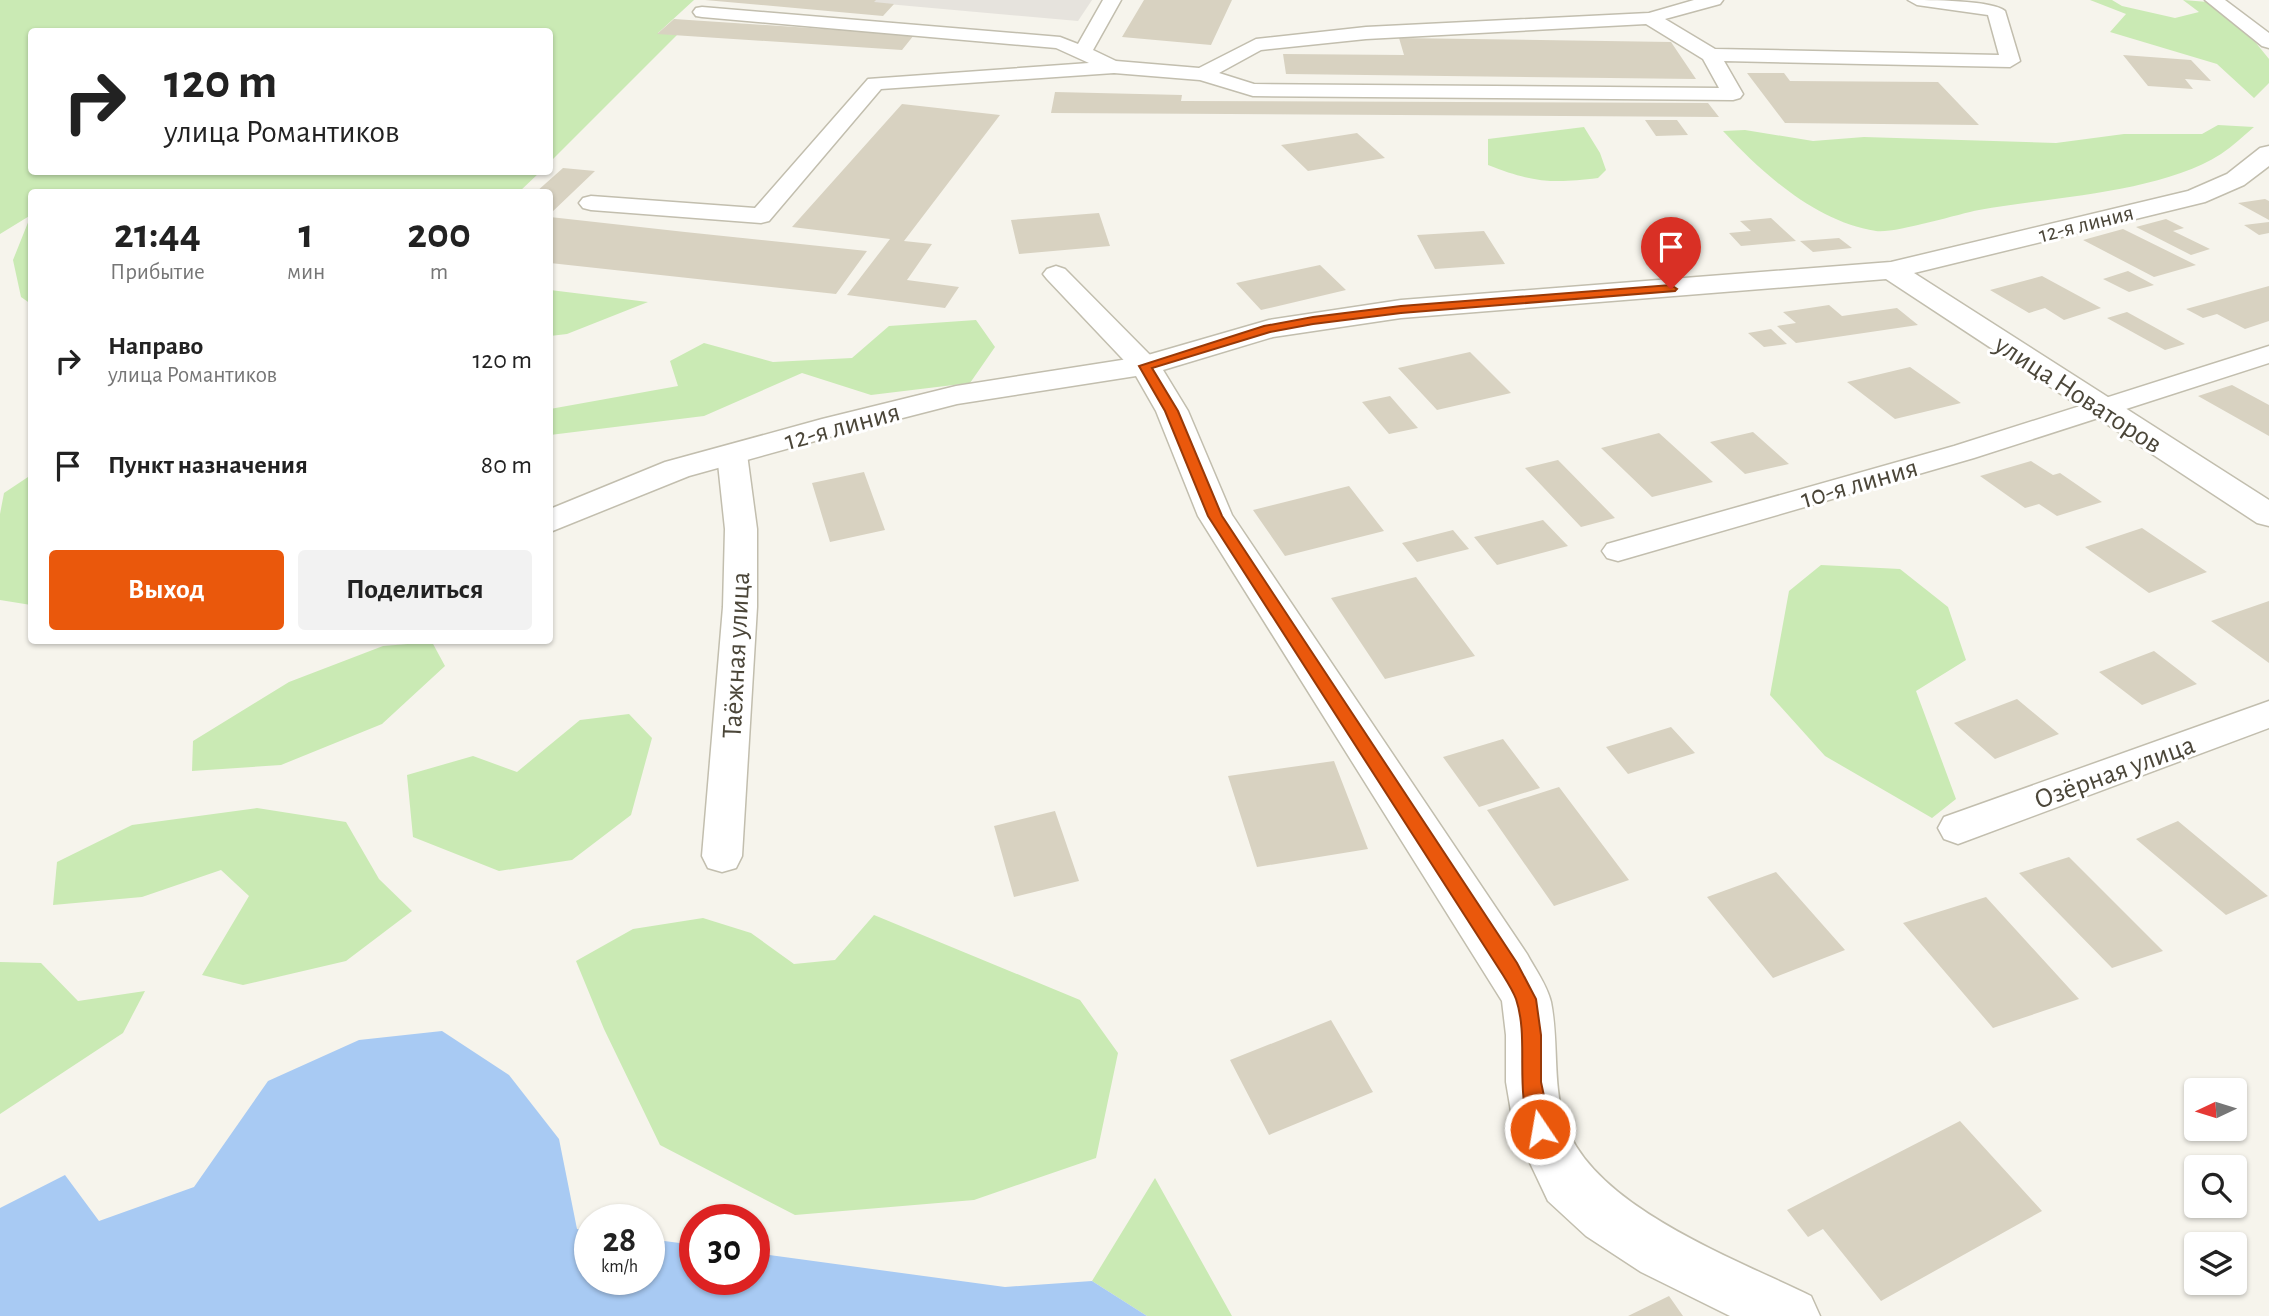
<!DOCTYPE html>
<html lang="ru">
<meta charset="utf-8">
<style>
:root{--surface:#fff;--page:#f2f2f2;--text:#222;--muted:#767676;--accent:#ea580c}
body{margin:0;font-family:"Alegreya Sans",sans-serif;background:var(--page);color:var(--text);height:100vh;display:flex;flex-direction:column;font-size:26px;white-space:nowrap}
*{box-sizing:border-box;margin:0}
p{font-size:23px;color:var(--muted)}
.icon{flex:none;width:38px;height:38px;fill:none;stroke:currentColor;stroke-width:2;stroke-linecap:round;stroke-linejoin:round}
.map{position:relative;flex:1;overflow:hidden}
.drawer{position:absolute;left:28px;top:189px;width:525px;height:455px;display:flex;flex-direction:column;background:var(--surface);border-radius:7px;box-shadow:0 2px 5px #0004}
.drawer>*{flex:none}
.guide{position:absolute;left:28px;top:28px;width:525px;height:147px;border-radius:7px;box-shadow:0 2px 5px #0004;background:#fff;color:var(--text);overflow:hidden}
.needle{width:46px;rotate:266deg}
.controls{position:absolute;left:2184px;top:1078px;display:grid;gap:14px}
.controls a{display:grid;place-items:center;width:63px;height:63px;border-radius:7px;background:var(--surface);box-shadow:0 2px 5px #0004;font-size:35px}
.speed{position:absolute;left:574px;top:1204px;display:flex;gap:14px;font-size:35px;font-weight:700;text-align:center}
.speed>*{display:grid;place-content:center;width:91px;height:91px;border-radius:50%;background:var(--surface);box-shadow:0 2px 5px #0004;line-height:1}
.speed small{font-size:18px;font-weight:400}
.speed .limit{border:10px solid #d22;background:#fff;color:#111}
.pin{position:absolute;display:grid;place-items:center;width:60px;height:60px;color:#fff;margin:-72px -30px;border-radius:50% 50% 50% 0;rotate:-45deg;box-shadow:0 0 7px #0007}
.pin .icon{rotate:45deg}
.me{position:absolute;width:77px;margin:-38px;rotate:348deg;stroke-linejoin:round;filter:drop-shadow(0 0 5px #0008)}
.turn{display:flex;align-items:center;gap:24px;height:147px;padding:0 21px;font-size:32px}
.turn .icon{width:91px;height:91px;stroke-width:2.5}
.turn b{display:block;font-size:49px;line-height:60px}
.eta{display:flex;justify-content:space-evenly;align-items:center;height:119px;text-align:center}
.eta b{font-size:42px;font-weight:700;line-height:49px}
.cta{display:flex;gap:14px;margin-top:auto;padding:14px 21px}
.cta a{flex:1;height:80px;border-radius:7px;background:var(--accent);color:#fff;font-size:28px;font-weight:700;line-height:80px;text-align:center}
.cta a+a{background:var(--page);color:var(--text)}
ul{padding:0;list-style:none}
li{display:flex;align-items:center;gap:21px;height:105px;padding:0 21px}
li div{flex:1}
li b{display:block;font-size:26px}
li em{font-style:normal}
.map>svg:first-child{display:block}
.industrial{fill:#e6e3dd}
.green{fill:#caeab4}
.water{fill:#a8caf3}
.building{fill:#d8d2c1}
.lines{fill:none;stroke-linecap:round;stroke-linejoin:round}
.lane-casing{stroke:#c2beae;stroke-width:3}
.street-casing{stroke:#c2beae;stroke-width:3}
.lane{fill:#fff;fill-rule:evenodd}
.street{fill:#fff;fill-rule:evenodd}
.route{fill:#ea580c;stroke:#983908;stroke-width:2}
.labels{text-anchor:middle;stroke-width:6;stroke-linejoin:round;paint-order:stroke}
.far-street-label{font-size:23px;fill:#4b4639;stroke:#fff}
.street-label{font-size:28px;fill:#4b4639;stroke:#fff}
</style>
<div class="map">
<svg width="2269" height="1316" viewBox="0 0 2269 1316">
<rect width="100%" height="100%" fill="#f6f4ec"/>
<!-- industrial -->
<path class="industrial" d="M843 0H1092L1078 21Z"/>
<!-- green -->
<path class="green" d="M0 0H694L658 33 677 35 550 162V32H32V172H540L519 192H32L31 304 21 297 13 260 31 215 0 234Z
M2090 0H2112L2122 6 2175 18 2199 12 2183 0 2208 2 2256 43 2269 59V83L2254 98 2217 64 2110 32 2126 14Z
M2218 125 2254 127C2243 136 2233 146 2221 154 2160 193 2051 197 1979 210 1958 214 1893 234 1876 231 1816 222 1763 174 1723 131L1745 130 1813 141 1864 137 2056 143 2124 134H2202Z
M1584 127 1600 153 1606 170 1598 178C1552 184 1531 182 1488 165V139Z
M550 290 648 302 567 334 550 336Z
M976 320 995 347 970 383 871 395 802 373 704 416 550 435V409L678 386 670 361 704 343 773 362 852 358 889 326Z
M31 475V605L0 600V514L4 493Z
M1821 565 1900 569 1948 607 1966 660 1916 691 1956 799 1932 818 1825 756 1770 695 1789 591Z
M432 642 445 666 382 724 281 765 192 771 193 741 289 682 383 646Z
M629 714 652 738 631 815 572 860 499 871 413 837 407 775 473 756 517 772 580 720Z
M257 808 346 822 379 879 412 911 346 961 243 985 202 975 249 896 221 870 142 897 53 905 57 862 132 825Z
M874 915 1080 1000 1118 1053 1096 1158 974 1200 795 1215 660 1145 604 1029 576 961 633 929 703 918 751 933 794 964 835 960Z
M0 962 41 963 78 1001 145 991 123 1033 0 1114Z
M1155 1178 1232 1316H1147L1092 1281Z"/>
<!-- water -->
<path class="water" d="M442 1031 509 1075 559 1139 577 1229 590 1231V1279H649V1239L695 1245V1279H754V1253L1005 1287 1092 1281 1147 1316H0V1208L65 1175 99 1221 194 1187 268 1081 359 1040Z"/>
<!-- building -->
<path class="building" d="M705 0H876L874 2 894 4 883 16Z
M1144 0H1232L1211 45 1122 37Z
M674 19 914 35 902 50 657 34Z
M1399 38 1671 42 1696 79 1286 74 1283 54 1404 55Z
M2123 55 2191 60 2211 81 2185 79 2193 89 2148 86Z
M1747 73H1784L1790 81 1938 82 1979 125 1785 123Z
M1055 92 1182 95 1181 101 1708 103 1719 117 1051 113Z
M902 104 1000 115 904 241 932 244 907 280 959 287 945 308 847 295 890 239 792 227Z
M1645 120H1677L1688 135 1656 136Z
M1357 133 1385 158 1308 171 1281 145Z
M563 168 595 171 550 214V192H536Z
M2265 199 2269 201V220L2238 203Z
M1099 213 1110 246 1019 254 1011 220Z
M550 217 685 232 867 251 836 294 550 263Z
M1771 218 1796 241 1741 246 1729 233 1751 231 1740 221Z
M2166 219 2184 228 2173 231 2210 249 2191 255 2136 227Z
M2269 222V233L2259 235 2244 225Z
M2123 229 2196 265 2154 277 2083 240Z
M1484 231 1505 264 1435 269 1417 235Z
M1839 238 1852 248 1813 252 1800 241Z
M1320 265 1346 290 1261 310 1236 283Z
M2128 271 2154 285 2129 292 2103 279Z
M2042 276 2101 308 2064 320 2045 308 2029 313 1990 290Z
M2269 286V321L2245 329 2217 314 2203 318 2186 309Z
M1829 305 1842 316 1897 308 1918 325 1796 343 1777 326 1796 323 1783 312Z
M2127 312 2185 344 2165 350 2107 318Z
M1771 329 1787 344 1764 347 1748 333Z
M1470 352 1511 393 1437 410 1398 368Z
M1910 367 1961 403 1895 419 1847 382Z
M2232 385 2269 405V436L2198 396Z
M1390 396 1418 428 1389 434 1362 402Z
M1753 432 1789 464 1745 474 1710 442Z
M1659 433 1713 482 1652 497 1601 448Z
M1558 460 1615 518 1581 527 1525 468Z
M2031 461 2053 475 2060 473 2102 502 2057 516 2039 504 2025 508 1980 476Z
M864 472 885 530 830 542 812 483Z
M1349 486 1384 531 1285 556 1253 510Z
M1543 520 1568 546 1497 565 1474 537Z
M2142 528 2207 572 2149 593 2085 547Z
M1453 530 1469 549 1417 562 1402 543Z
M1416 577 1475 656 1385 679 1331 598Z
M2269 601V663L2211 621Z
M2154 651 2197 684 2142 705 2099 672Z
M2017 699 2059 734 1995 759 1954 723Z
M1671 727 1695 753 1628 774 1606 747Z
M1503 739 1540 788 1479 807 1443 757Z
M1334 761 1368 849 1257 867 1228 776Z
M1559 787 1629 880 1554 906 1487 810Z
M1055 811 1079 881 1014 897 994 826Z
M2178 821 2268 896 2226 915 2136 839Z
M2069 857 2163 951 2112 968 2019 873Z
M1776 872 1845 950 1773 978 1707 897Z
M1986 897 2079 999 1993 1028 1903 923Z
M1331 1020 1373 1092 1269 1135 1230 1060Z
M1960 1121 2042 1211 1881 1301 1823 1229 1808 1237 1787 1210Z
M1669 1296 1683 1316H1628Z"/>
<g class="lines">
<defs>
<path id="lane" d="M1103 0H1121L1093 50 1116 61 1199 68 1256 39 1366 27 1649 13 1694 0H1723L1720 4 1665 19 1715 49 1999 55 1988 15 1917 5 1908 0C1929 0 1992 0 2005 11L2020 61 2010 67 1724 61 1743 94 1740 98 1733 100 1253 96 1200 80 1114 73 881 89 769 221 761 223 591 210 583 208 579 203 583 198 591 196 755 208 868 79 1089 63 1056 48 702 17 696 16 693 12 696 8 702 7 1060 37 1078 44ZM1646 24 1703 59 1719 88 1254 84 1219 73 1261 50 1366 39Z
M2205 0H2225L2269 33V48L2262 46Z
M1056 266 1065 269 1155 360 1159 366 1155 372 1145 374 1135 372 1047 279 1043 274 1047 269Z
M2269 346V363L1974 458 1618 561 1607 558 1602 551 1607 544 1954 446Z
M732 445 743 448 747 454 757 529V607L742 856 736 868 722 872 708 868 702 856 723 607 725 529 717 454 721 448Z
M2269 701V728L1958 844 1944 839 1938 828 1944 817Z"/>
<path id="street" d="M2269 146V166L2244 185 2205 202 1914 273 2269 500V526L2257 523 1886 279 1401 318 1273 337 1163 370 1188 411 1232 515 1527 954C1535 969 1547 985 1551 1002 1559 1042 1552 1084 1565 1123 1593 1207 1736 1259 1811 1296L1820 1316H1730L1641 1272 1586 1236 1548 1201 1514 1129 1506 1082V1035L1502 1001 1198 516 1156 411 1136 376 957 404 844 433 689 476 550 532V509L665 462 822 419 956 386 1141 357 1269 320 1401 300 1891 262 2188 191 2227 174 2260 148Z"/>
</defs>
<!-- lane casing -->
<use href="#lane" class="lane-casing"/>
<!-- street casing -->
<use href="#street" class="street-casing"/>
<!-- lane -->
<use href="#lane" class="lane"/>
<!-- street -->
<use href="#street" class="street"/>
</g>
<!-- route -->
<path class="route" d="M1671 285 1677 289 1675 291 1401 313 1313 324 1270 332 1152 368 1178 411 1222 516 1517 963 1536 999 1541 1035V1082L1551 1129 1548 1136 1540 1139 1533 1136C1513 1090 1530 1041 1516 999 1513 991 1508 983 1503 975L1208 516 1165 411 1139 366 1264 326 1313 317 1401 306Z"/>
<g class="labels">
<!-- far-street labels -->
<g class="far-street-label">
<text transform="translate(2086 223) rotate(-14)" y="8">12-я линия</text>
</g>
<!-- street labels -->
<g class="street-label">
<text transform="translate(2079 393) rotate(33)" y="10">улица Новаторов</text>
<text transform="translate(842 425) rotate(-15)" y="10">12-я линия</text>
<text transform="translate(1859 482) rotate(-16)" y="10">10-я линия</text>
<text transform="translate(735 655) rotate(-87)" y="10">Таёжная улица</text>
<text transform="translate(2114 771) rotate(-20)" y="10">Озёрная улица</text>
</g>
</g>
</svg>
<div class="controls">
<a><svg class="needle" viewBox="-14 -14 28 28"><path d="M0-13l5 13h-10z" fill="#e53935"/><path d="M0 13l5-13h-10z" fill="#767676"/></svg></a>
<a><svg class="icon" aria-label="search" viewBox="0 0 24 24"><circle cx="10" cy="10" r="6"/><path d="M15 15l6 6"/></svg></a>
<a><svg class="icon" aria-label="layers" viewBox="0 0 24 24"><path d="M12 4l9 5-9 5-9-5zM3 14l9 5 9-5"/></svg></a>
</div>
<div class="speed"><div>28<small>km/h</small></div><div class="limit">30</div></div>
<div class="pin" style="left:1671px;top:289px;background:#d93025"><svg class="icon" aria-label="arrive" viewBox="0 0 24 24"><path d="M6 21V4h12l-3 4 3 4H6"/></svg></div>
<svg class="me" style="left:1540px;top:1129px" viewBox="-20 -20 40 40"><circle r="17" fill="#ea580c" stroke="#fff" stroke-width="3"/><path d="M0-11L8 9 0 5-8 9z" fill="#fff"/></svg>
<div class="guide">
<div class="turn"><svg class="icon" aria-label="right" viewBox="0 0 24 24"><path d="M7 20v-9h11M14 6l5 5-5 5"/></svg><div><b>120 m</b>улица Романтиков</div></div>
</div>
<section class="drawer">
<div class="eta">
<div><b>21:44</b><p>Прибытие</p></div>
<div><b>1</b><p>мин</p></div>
<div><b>200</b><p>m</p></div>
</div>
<ul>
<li><svg class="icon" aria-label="right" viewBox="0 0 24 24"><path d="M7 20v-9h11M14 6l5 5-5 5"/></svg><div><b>Направо</b><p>улица Романтиков</p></div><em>120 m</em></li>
<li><svg class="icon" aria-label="arrive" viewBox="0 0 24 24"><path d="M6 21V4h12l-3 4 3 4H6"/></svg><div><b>Пункт назначения</b></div><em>80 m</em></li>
</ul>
<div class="cta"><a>Выход</a><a>Поделиться</a></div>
</section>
</div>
